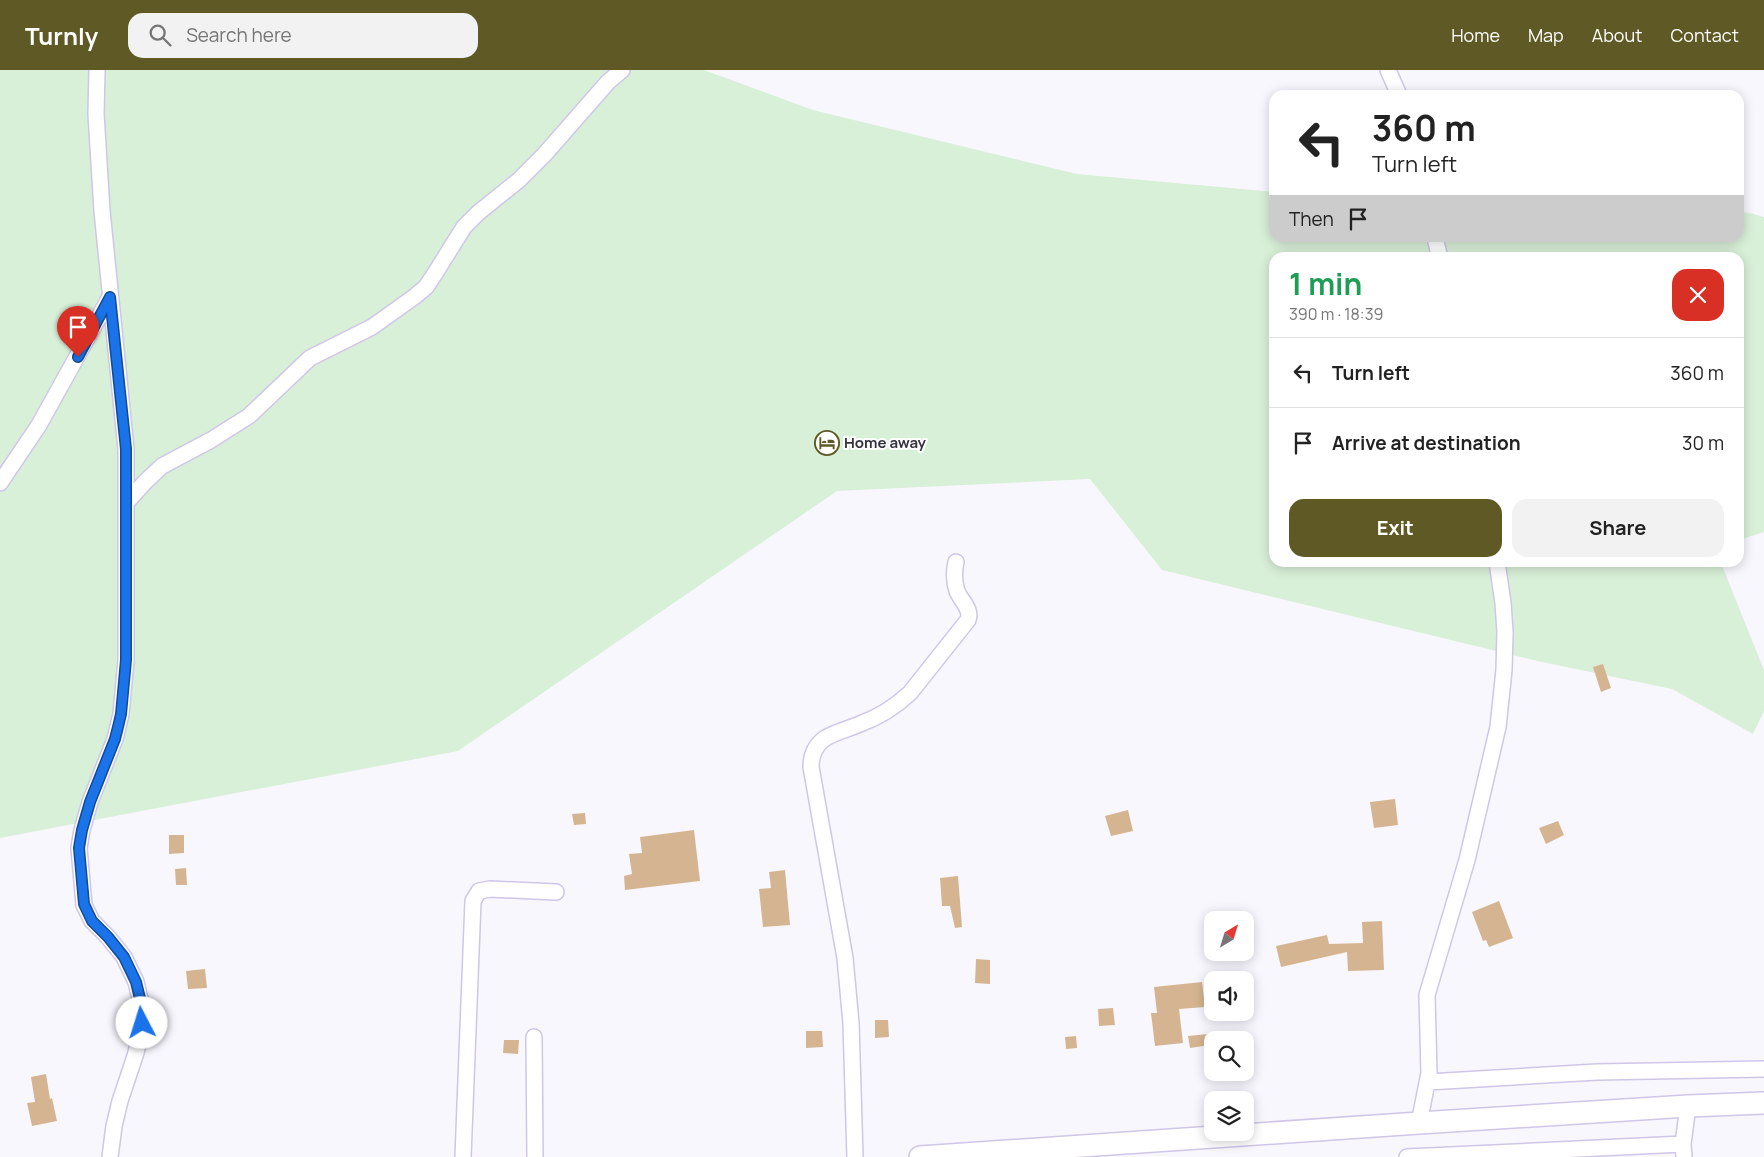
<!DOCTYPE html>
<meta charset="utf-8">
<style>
:root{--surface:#fff;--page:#f2f2f2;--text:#222;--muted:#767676;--line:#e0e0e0;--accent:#5f5925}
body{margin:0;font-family:Manrope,sans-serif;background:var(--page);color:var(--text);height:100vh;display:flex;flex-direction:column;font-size:19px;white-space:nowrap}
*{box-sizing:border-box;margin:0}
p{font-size:16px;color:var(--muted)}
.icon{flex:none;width:28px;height:28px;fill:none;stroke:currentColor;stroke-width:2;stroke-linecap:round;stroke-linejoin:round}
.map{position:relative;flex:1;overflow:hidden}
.details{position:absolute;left:1269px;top:182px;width:475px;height:315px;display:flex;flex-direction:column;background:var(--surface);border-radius:15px;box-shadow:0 2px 12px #0003}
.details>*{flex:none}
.top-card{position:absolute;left:1269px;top:20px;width:475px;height:152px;border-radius:15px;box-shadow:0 2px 12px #0003;background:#fff;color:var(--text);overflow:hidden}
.needle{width:32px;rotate:38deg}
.fabs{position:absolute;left:1204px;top:841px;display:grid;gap:10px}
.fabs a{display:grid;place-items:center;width:50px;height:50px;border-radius:10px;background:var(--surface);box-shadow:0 2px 12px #0003;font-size:25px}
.pin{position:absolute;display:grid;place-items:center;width:42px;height:42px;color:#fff;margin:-51px -21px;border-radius:50% 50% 50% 0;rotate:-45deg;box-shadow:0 0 5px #0007}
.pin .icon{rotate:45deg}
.me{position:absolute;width:55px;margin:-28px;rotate:355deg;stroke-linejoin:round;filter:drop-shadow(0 0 4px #0008)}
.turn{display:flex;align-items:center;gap:18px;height:105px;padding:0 20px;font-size:22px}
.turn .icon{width:65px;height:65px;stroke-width:2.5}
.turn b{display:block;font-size:35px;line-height:42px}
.then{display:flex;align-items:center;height:48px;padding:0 20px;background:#0003;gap:10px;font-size:19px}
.round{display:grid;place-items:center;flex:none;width:52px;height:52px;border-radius:15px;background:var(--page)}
.head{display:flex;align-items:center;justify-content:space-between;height:85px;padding:0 20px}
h1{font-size:30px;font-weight:700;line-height:38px;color:#1e9e55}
.action{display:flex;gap:10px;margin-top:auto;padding:10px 20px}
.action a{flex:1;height:58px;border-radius:15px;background:var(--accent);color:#fff;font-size:20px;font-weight:700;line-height:58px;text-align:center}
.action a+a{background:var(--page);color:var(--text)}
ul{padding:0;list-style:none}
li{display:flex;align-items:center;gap:15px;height:70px;padding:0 20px;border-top:1px solid var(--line)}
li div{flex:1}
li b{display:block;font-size:19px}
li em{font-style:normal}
header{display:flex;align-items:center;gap:30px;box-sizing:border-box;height:70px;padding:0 25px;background:var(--accent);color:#fff}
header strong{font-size:24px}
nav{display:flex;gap:28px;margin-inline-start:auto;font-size:18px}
.search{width:350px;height:45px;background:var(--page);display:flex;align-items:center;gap:12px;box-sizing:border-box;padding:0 18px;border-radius:15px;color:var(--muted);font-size:19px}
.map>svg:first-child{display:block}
.green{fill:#d9f0d8}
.building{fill:#d5b591}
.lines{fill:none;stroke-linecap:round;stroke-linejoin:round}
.street-casing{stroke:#cfc6e8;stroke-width:18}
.secondary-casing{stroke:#cfc6e8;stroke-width:24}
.street{stroke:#fff;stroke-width:15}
.secondary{stroke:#fff;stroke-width:21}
.route-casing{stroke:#114b97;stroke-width:12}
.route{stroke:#1a73e8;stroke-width:9}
.labels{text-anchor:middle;stroke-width:4;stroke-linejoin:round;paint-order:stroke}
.poi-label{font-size:15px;font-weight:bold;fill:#35323f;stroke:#fff;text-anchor:start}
</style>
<header>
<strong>Turnly</strong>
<div class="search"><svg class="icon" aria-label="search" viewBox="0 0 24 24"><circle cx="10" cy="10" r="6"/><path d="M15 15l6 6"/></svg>Search here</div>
<nav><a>Home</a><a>Map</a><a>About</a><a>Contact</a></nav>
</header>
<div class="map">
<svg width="1764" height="1087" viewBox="0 0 1764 1087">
<rect width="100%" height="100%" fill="#f8f7fe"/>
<!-- green -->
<path class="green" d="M0 0H704L813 40 1077 104 1274 122V168H1739V142L1750 143 1764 147V462L1739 470V188H1274V492L1721 493 1764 600V641L1753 664 1672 619 1542 592 1162 500 1090 409 837 421 458 681 0 768Z"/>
<!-- building -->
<path class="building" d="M1603 594 1611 618 1601 622 1593 597Z
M1395 729 1398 755 1374 758 1370 732Z
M1128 740 1133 761 1111 766 1105 746Z
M585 743 586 754 574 755 572 744Z
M1558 751 1564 765 1546 774 1539 758Z
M694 760 700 811 625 820 624 806 632 804 629 784 642 783 640 767Z
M169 765H184V783L169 784Z
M186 798 187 815H176L175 799Z
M785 800 790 855 763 857 759 819 771 818 769 802Z
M958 806 962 857 955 858 950 836H942L940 808Z
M1499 831 1513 868 1489 877 1486 870 1483 871 1472 842Z
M1382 851 1384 900 1348 901 1347 882 1281 897 1276 876 1327 865 1329 874 1363 873 1362 852Z
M976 889 990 890V914L975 913Z
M205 899 207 918 188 919 186 901Z
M1202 912 1205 937 1179 939 1183 973 1155 976 1151 943H1157L1154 917Z
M1113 938 1115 955 1099 956 1098 939Z
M875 950H888L889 967 875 968Z
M806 961H822L823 977 806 978Z
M1208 964 1210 975 1190 978 1188 966Z
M1076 966 1077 978 1066 979 1065 967Z
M504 970H519L518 984 503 983Z
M46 1004 50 1029 52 1028 57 1051 32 1056 27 1033 35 1032 31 1007Z"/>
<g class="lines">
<defs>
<path id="street" d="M97 0 96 44 102 141 126 379V590L121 644 115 669 90 732 82 760 79 778 84 835 92 851 108 867 124 887 136 912 143 941 141 964 135 986 120 1031 114 1056 110 1087
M1388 0 1399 25
M1435 168 1440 188
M0 413 39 355 110 227
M126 433 145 412 162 396 211 370 249 346 310 288 372 257 414 227 426 217 434 205 464 157 478 143 519 110 544 85 608 12 622 0
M534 967 535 1087
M1428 1012 1597 1002 1764 999
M1419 1053 1429 1003 1427 925 1467 790 1498 657 1504 600 1505 562 1503 533 1497 492
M463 1087 473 831 479 821 490 819 556 822
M855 1087 851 953 845 888 811 697C811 686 815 676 824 669 834 662 849 659 860 654 879 647 895 637 910 623L968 550C972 539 961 531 957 521 954 512 954 501 956 492
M1407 1087 1683 1074
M1684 1087 1683 1074 1688 1036"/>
<path id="secondary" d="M920 1087 1419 1053 1688 1036 1764 1033"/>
</defs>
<!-- street casing -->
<use href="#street" class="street-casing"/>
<!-- secondary casing -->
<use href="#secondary" class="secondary-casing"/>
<!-- street -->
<use href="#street" class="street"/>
<!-- secondary -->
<use href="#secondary" class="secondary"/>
</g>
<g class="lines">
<defs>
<path id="route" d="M78 287 110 227 126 379V590L121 644 118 657 115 669 90 732 82 760 79 778 84 834 92 851 108 867 124 887 136 912 143 941 142 953"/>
</defs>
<!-- route casing -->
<use href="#route" class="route-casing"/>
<!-- route -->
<use href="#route" class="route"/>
</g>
<!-- icons -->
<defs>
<symbol id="hotel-ring" viewBox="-11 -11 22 22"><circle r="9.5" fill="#fff" stroke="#5f5925" stroke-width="1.5"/><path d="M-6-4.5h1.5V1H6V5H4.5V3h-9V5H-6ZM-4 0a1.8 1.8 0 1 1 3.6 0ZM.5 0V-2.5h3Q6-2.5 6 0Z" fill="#5f5925"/></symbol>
</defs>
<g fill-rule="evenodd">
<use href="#hotel-ring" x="813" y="359" width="28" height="28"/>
</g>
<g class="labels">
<!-- poi labels -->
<g class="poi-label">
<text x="844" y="378">Home away</text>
</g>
</g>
</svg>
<div class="fabs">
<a><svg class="needle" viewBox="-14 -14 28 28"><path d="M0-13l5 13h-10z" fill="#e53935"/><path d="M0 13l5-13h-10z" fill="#767676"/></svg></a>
<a><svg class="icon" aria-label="sound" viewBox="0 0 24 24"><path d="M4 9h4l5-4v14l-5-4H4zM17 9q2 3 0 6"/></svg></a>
<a><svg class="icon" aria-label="search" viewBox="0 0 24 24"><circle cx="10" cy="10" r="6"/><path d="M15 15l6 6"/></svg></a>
<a><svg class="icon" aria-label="layers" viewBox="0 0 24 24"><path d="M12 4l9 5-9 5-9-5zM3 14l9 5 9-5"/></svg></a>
</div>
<div class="pin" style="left:78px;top:287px;background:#d93025"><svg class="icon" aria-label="arrive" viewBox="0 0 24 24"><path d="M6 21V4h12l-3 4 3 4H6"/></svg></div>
<svg class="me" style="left:142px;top:953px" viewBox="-20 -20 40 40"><circle r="19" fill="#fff"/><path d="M0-13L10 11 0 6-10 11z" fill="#1a73e8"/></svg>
<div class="top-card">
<div class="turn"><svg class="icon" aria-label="left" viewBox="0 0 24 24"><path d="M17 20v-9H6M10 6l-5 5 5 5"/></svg><div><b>360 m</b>Turn left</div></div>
<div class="then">Then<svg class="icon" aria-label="arrive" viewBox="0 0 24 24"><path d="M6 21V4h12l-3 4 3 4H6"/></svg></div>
</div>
<section class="details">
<div class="head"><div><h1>1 min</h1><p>390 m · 18:39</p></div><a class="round" style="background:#d93025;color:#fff"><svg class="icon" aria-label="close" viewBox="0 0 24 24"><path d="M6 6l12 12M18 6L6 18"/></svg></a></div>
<ul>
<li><svg class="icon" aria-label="left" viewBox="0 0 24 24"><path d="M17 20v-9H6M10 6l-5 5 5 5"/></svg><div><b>Turn left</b></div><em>360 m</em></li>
<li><svg class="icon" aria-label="arrive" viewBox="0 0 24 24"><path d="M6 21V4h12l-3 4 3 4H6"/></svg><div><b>Arrive at destination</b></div><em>30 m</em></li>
</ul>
<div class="action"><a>Exit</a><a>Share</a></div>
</section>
</div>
